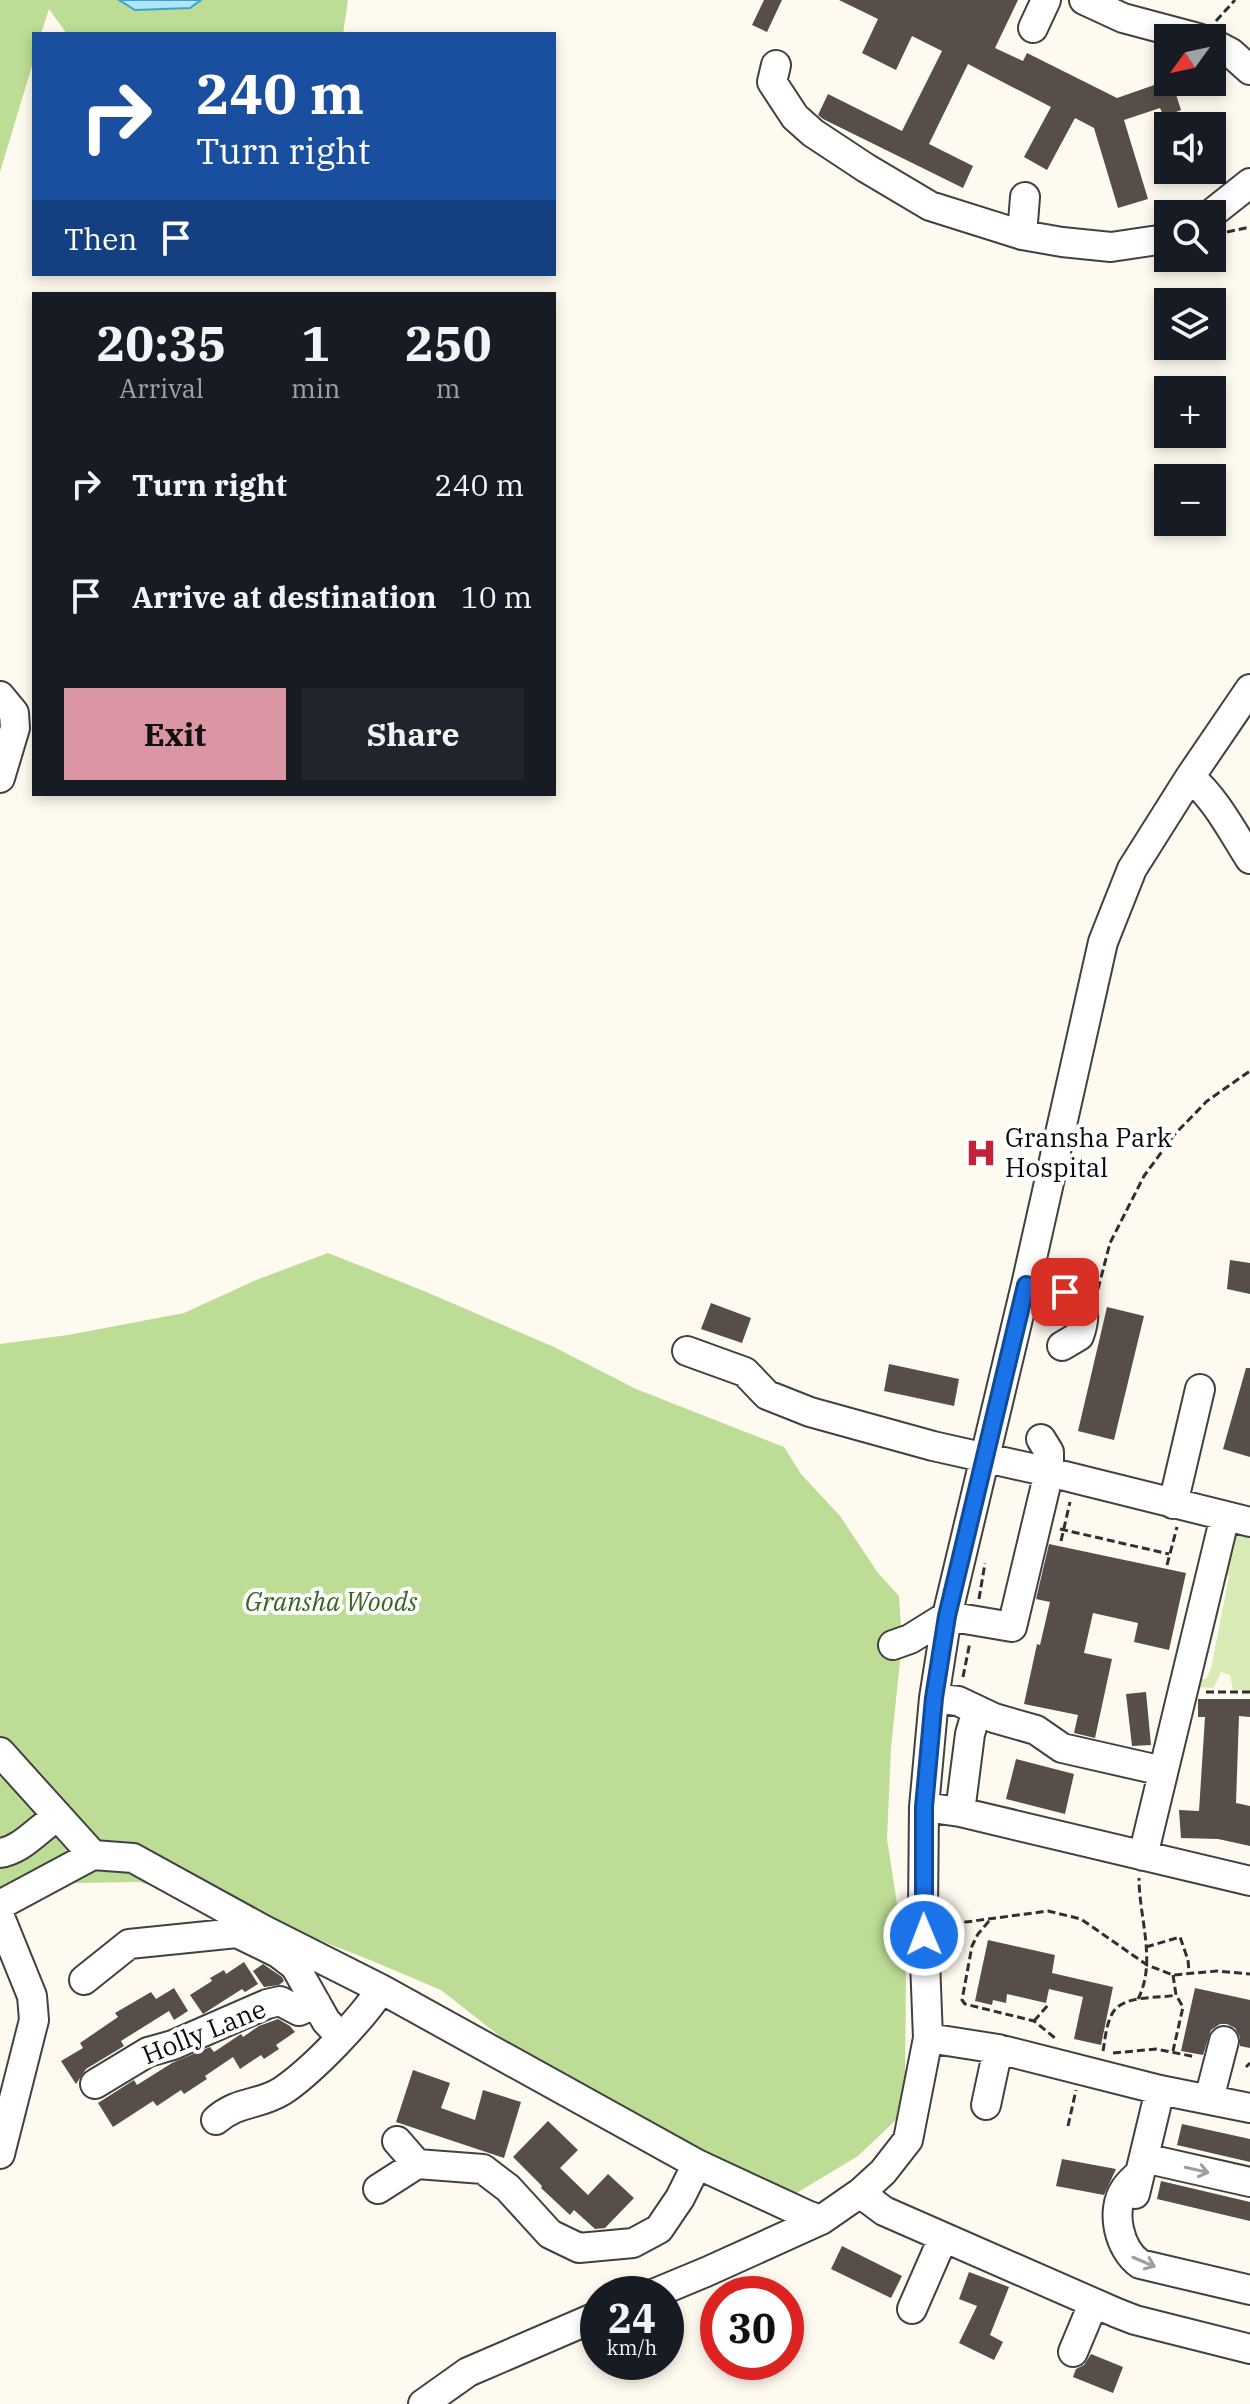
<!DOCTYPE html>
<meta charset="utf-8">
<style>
:root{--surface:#171b24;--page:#20242c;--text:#f1f3f6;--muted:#9ea1a6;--accent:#dc95a2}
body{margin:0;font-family:"IBM Plex Serif",serif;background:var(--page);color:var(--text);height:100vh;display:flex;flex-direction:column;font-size:30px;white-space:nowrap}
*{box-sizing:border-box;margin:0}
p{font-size:26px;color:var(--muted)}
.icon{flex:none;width:44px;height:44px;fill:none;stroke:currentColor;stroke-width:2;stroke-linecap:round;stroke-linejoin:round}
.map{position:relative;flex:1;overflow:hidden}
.side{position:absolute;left:32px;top:292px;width:524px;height:504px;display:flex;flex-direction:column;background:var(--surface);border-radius:0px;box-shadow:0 4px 12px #0003}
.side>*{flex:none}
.hud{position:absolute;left:32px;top:32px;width:524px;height:244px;border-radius:0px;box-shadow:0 4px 12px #0003;background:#1a4fa0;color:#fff;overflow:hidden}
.needle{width:52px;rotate:237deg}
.fabs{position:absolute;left:1154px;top:24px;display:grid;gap:16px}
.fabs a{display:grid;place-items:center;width:72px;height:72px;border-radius:0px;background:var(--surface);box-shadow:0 4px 12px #0003;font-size:40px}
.speed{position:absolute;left:580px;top:2276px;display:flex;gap:16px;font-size:40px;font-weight:700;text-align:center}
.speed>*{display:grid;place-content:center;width:104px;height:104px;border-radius:50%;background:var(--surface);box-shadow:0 4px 12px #0003;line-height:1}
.speed small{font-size:20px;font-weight:400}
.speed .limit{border:12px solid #d22;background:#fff;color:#111}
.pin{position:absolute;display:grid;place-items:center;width:68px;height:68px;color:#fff;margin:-34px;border-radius:16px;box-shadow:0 4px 12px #0006}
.me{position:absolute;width:88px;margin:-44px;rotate:359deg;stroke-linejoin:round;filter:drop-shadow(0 0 6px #0008)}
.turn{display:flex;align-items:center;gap:28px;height:168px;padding:0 32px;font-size:36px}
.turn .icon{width:104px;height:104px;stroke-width:2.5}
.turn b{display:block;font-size:56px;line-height:68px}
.then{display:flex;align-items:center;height:76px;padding:0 32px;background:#0003;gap:16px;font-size:30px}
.eta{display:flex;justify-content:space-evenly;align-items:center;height:136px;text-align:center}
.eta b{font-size:48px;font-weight:700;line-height:56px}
.action{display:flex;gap:16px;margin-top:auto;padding:16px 32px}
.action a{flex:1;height:92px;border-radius:0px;background:var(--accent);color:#111;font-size:32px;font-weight:700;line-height:92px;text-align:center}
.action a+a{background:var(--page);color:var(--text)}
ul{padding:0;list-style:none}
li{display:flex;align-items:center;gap:24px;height:112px;padding:0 32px}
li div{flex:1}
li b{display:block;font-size:30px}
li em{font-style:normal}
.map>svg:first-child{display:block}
.green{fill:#d8ebb7}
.forest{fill:#bddc96}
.water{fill:#b2e5f8;stroke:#37a5d1;stroke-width:2}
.building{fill:#574e4a}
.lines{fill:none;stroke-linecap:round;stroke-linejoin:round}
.minor-casing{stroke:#414141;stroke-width:32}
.path{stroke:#303030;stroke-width:3;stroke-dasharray:8 4;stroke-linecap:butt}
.minor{stroke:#fff;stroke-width:28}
.oneway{stroke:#9f9f9f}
.route-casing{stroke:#114b97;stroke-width:20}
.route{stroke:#1a73e8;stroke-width:14}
.labels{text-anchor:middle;stroke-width:8;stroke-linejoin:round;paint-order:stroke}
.poi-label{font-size:26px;fill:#0e0e0e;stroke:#fff;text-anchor:start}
.park-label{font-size:26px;font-style:italic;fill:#34681c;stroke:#fff}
.street-label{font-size:26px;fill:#0e0e0e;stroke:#fff}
</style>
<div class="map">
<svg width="1250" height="2404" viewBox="0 0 1250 2404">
<rect width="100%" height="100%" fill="#fffaef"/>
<!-- green -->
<path class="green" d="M1250 1531V1691L1233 1690 1230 1675 1221 1672 1214 1688 1193 1687 1194 1679H1206L1211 1669 1229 1576 1220 1573 1227 1542 1236 1533Z"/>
<!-- forest -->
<path class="forest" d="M0 0H119L135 10 190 8 202 0H348L343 34H67L49 9 41 34H34V59L0 172Z
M328 1253 424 1291 554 1347 636 1389 784 1447 801 1474 840 1516 878 1573 899 1596 902 1642 891 1748 887 1839 906 1962 905 2078 896 2120 858 2156 795 2194 693 2154 525 2056 441 1990 370 1960 252 1914 139 1882 13 1884 0 1888V1344L68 1335 184 1313 256 1280Z"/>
<!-- water -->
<path class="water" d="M119 0H201L190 8 135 10Z"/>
<!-- building -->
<path class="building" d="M764 0H782L767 32 752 25Z
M839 0H1018L995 48 1023 61 1027 53 1117 98 1163 82H1172L1181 110 1164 117 1160 108 1124 120 1148 199 1118 208 1094 128 1075 118 1047 170 1024 157 1051 107 968 64 929 144 973 166 963 188 823 119 818 115 828 94 902 131 942 51 912 36 896 70 862 53 878 19Z
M1230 1260 1250 1263V1294L1227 1289Z
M711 1303 751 1318 742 1343 701 1329Z
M1107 1307 1144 1316 1114 1440 1078 1431Z
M889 1364 959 1379 954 1406 884 1391Z
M1246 1368H1250V1457L1223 1449Z
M1049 1544 1186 1573 1169 1650 1134 1642 1138 1623 1093 1613 1084 1653 1112 1659 1095 1738 1074 1733 1078 1715 1024 1704 1037 1644 1040 1645 1050 1602 1036 1599Z
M1146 1692 1151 1745 1132 1746 1126 1694Z
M1198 1699H1250V1717L1239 1716 1236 1803 1250 1806V1846L1218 1839 1181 1838 1179 1810 1199 1811 1205 1717H1198Z
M1016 1759 1074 1774 1065 1814 1006 1799Z
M988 1940 1055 1955 1052 1973 1113 1987 1101 2045 1074 2039 1083 1997 1049 1989 1046 2003 1007 1994 1006 2003 993 2000 992 2005 975 2001Z
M244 1962 258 1984 245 1992 242 1989 203 2014 190 1995 212 1981 210 1978 224 1970 226 1974Z
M263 1964 282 1977 284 1981 279 1985 264 1987 253 1971Z
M174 1988 188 2011 174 2020 169 2011 121 2041 124 2046 86 2069 76 2084 61 2061 83 2048 80 2043 118 2017 115 2013 151 1992 156 1999Z
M1195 1988 1250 2000V2048L1240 2046V2037L1235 2028 1227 2024H1220L1211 2030 1203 2055 1181 2051Z
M278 2019 290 2026 295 2032 276 2045 279 2049 264 2059 261 2055 240 2069 233 2057 205 2076 207 2079 184 2094 181 2090 157 2106 153 2101 113 2127 98 2103 134 2080 137 2085 172 2063 210 2047 214 2052 241 2034 243 2037 259 2026Z
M413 2070 450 2083 441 2108 475 2120 483 2090 521 2102 504 2158 396 2122Z
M548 2121 578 2150 560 2168 588 2195 608 2174 634 2198 605 2228 595 2229 574 2210 570 2215 541 2188 542 2186 513 2157Z
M1182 2124 1250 2139V2162L1177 2145Z
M1062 2159 1116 2169 1104 2195 1056 2186Z
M1161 2181 1250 2202V2221L1157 2199Z
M842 2246 902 2276 891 2298 831 2269Z
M969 2272 1009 2287 990 2335 1003 2342 994 2360 959 2343 977 2306 959 2299Z
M1091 2354 1123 2367 1113 2393 1073 2377 1076 2369 1084 2365Z"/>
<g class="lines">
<defs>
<path id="minor" d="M1084 0 1123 18 1198 38
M1033 28 1046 0
M1212 43 1231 53 1250 70
M776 65 772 82 795 117 813 133 866 168 930 206 1022 235 1062 242 1111 247 1158 240 1168 235
M1211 214 1250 183
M1022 235 1025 197
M0 696 14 713 15 728 0 778
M1190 777C1216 799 1232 831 1250 859
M1026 1285C1057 1292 1096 1291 1079 1336L1062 1346
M687 1351 745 1372 767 1395 810 1412 933 1446 1049 1472 1250 1522
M1173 1504 1200 1389
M893 1645 910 1639 947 1616 1012 1627 1049 1472V1452L1041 1439
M934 1698 958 1701 994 1718 1036 1730 1062 1748 1163 1771
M0 1752 93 1855
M924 1807 960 1812 1250 1881
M960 1812 970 1734 977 1710
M0 1853C22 1850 39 1828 58 1816
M1143 1856 1225 1516
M0 1905 93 1855 133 1858 264 1930 381 1989 697 2164 807 2215 821 2220
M0 1917 32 1996 34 2020 0 2154
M84 1980 129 1944 237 1933 278 1953 295 1966 326 2021 341 2037
M928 2038 998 2049 1160 2090 1250 2108
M95 2084 148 2052 173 2045 267 2004 280 2001 299 2011 316 2003
M1209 2099 1224 2041
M986 2105 998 2049
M216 2120C239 2100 258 2106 282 2091 311 2072 363 2018 381 1989
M397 2141 417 2164 483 2169 508 2188 550 2234 579 2248 633 2243 659 2229 680 2198 697 2164
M1144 2158 1250 2182
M1138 2175C1134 2179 1128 2184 1125 2189 1110 2211 1119 2249 1140 2264L1250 2290
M378 2189 417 2164
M860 2193 884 2211 1117 2313 1135 2320 1250 2349
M1135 2194 1160 2090
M653 2294 706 2272 821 2220 860 2193 883 2172 908 2140 928 2038 923 1909 924 1807 934 1698 947 1616 1026 1285 1103 942 1132 869 1190 777 1250 689
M912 2309 943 2238
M1073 2352 1093 2304
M423 2404 468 2372 598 2316"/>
</defs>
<!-- minor casing -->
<use href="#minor" class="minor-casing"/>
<!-- path -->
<path class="path" d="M1216 21 1235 0
M1227 232 1250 227
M1098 1289 1110 1243 1144 1176 1174 1135 1207 1101 1250 1071
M1060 1529 1169 1554
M1061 1541 1070 1502
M1167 1565 1177 1527
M979 1599 985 1563
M963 1677 970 1642
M1206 1692H1250
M946 1907 953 1916 966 1922 1048 1911 1081 1919 1147 1965 1173 1975 1217 1971 1250 1974
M989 1921 978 1934 972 1946 962 2000 965 2004 1034 2021 1055 2038
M1146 1947 1180 1937 1188 1960 1189 1972
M1173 1975 1176 1995 1183 2007 1173 2051
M1138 1999C1157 1962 1139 1918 1139 1878
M1034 2021 1048 2005
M1103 2051C1105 2040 1106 2025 1112 2014 1122 1994 1158 1999 1176 1995
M1113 2053 1156 2049 1196 2057
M1246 2067 1250 2063
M1068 2126 1076 2090"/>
<!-- minor -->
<use href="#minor" class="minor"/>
</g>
<!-- one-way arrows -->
<defs><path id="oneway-shaft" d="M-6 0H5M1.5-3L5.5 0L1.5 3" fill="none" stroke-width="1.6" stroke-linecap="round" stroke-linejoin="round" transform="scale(2)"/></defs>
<g class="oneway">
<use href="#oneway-shaft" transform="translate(1197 2170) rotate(13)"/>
<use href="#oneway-shaft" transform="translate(1144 2262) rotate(23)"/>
</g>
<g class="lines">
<defs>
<path id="route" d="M924 1935V1807L934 1698 947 1616 1026 1285 1065 1292"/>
</defs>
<!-- route casing -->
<use href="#route" class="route-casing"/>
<!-- route -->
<use href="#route" class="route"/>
</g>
<!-- icons -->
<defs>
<symbol id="hospital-bare" viewBox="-9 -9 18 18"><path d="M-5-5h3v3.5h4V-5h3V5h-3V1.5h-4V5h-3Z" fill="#c2223b" stroke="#fff" stroke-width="2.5" paint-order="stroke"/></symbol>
</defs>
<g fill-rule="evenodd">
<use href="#hospital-bare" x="959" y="1131" width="44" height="44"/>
</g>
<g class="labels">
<!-- poi labels -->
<g class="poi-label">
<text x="1005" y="1147">Gransha Park<tspan x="1005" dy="30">Hospital</tspan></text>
</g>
<!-- park labels -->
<g class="park-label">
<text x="331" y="1611">Gransha Woods</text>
</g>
<!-- street labels -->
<g class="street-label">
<text transform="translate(204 2032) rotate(-22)" y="9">Holly Lane</text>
</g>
</g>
</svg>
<div class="fabs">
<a><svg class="needle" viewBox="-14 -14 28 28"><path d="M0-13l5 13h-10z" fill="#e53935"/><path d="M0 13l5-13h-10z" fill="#9ea1a6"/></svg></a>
<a><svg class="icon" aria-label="sound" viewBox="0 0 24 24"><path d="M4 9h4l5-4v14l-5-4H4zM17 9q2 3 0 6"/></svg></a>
<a><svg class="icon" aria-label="search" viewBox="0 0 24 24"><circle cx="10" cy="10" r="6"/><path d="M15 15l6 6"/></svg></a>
<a><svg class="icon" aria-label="layers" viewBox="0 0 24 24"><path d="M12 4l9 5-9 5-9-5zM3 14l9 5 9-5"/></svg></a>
<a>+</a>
<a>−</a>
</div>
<div class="speed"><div>24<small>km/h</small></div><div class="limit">30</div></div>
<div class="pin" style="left:1065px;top:1292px;background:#d93025"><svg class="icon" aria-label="arrive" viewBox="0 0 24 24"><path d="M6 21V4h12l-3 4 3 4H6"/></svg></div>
<svg class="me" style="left:924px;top:1935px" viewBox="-20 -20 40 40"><circle r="17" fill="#1a73e8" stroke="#fff" stroke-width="3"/><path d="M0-11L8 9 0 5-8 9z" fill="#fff"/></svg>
<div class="hud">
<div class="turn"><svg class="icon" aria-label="right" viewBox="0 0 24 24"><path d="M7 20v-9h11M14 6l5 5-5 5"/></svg><div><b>240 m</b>Turn right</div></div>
<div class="then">Then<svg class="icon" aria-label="arrive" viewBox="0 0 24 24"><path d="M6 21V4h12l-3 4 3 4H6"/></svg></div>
</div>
<section class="side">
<div class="eta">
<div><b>20:35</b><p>Arrival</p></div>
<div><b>1</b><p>min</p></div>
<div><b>250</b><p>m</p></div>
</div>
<ul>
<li><svg class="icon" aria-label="right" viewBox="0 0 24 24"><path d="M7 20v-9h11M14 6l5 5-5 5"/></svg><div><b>Turn right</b></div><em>240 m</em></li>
<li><svg class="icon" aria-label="arrive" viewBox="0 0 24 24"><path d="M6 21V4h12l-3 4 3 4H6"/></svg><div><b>Arrive at destination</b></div><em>10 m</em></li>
</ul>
<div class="action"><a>Exit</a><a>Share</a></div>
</section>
</div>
